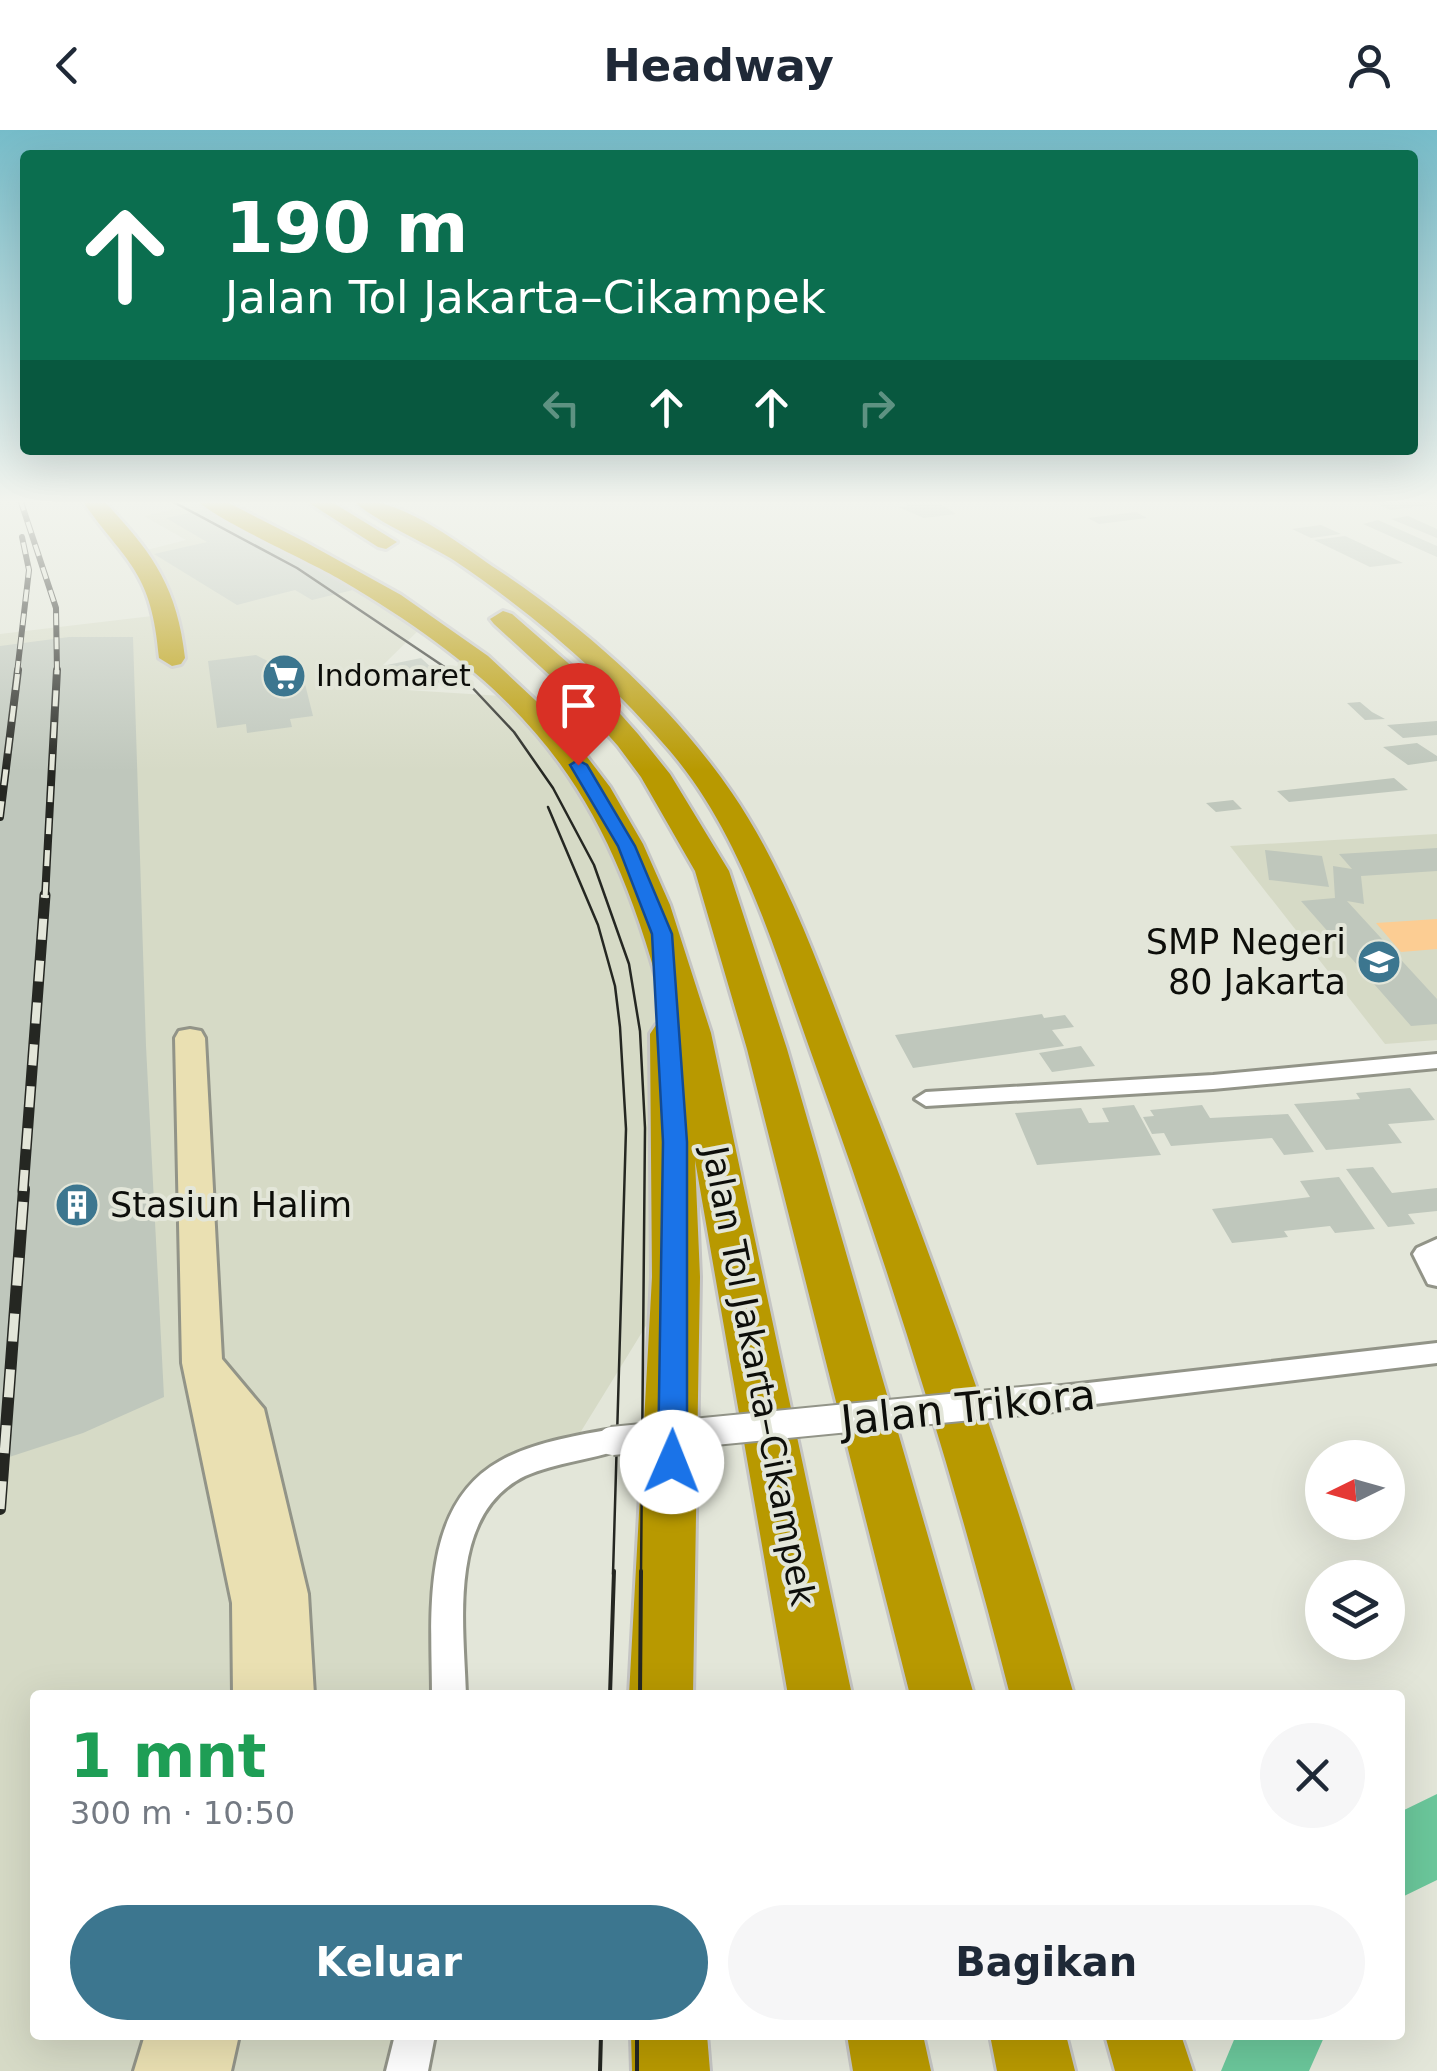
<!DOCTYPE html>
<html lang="id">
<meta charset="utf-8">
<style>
:root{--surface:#fff;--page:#f6f6f7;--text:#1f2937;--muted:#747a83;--accent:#3c768f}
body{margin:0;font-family:"DejaVu Sans",sans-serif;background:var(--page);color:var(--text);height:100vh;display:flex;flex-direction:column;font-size:38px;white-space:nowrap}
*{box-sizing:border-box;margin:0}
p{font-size:32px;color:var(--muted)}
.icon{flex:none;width:55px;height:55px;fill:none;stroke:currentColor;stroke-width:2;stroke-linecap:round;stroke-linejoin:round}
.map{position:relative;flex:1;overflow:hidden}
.panel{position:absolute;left:30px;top:1560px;width:1375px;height:350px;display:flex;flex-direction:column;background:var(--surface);border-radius:10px;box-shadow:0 10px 40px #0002}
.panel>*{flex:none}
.guide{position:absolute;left:20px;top:20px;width:1398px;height:305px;border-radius:10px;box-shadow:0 10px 40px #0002;background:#0b6e4f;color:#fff;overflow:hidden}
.needle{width:65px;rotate:265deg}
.buttons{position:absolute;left:1305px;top:1310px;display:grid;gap:20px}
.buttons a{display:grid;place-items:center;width:100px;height:100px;border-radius:50%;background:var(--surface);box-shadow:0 10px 40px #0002;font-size:50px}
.pin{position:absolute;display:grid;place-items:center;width:85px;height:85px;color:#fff;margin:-102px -42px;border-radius:50% 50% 50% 0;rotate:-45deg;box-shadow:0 0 10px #0007}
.pin .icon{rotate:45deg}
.me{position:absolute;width:110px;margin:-55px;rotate:1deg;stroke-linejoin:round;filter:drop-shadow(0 0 8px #0008)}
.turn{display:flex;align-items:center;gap:35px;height:210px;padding:0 40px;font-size:45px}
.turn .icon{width:130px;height:130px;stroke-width:2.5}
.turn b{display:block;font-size:70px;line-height:85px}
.lanes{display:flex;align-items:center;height:95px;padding:0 40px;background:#0003;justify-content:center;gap:50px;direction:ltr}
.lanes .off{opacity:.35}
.round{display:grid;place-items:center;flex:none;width:105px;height:105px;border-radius:52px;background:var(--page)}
.summary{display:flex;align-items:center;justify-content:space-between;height:170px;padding:0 40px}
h1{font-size:60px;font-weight:700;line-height:75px;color:#1e9e55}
.action{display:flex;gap:20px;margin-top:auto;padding:20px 40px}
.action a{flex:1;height:115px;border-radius:60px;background:var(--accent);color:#fff;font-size:40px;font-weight:700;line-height:115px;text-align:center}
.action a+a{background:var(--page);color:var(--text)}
header{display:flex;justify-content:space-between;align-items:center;height:130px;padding:0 40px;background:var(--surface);font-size:45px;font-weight:700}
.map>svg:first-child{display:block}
.built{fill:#d6dac6}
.green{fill:#fccd93}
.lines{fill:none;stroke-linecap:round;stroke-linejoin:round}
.river{fill:#6bc79b;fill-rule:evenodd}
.building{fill:#bfc7bc}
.street-casing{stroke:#929488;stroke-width:6}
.secondary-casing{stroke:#929488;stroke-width:6}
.highway-casing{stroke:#c5c5c4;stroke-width:6}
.street{fill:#fff;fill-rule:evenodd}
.secondary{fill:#eae0b2;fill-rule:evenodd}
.highway{fill:#b89900;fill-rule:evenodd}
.tram-far1{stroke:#252722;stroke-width:2.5}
.tram{stroke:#252722;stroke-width:4}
.rail-far3-casing{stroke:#252722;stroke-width:6}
.rail-far2-casing{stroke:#252722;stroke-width:8}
.rail-far1-casing{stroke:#252722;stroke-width:11}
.rail-casing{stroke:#252722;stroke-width:12}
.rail-far3{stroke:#e3e6d9;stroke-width:4;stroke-dasharray:12;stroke-linecap:butt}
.rail-far2{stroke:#e3e6d9;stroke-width:5;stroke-dasharray:16;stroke-linecap:butt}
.rail-far1{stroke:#e3e6d9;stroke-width:8;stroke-dasharray:21;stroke-linecap:butt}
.rail{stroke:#e3e6d9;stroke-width:9;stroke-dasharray:28;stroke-linecap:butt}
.street-bridge-casing{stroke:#929488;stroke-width:32;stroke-linecap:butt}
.street-bridge{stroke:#fff;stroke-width:28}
.route{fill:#1a73e8;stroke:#114b97;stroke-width:2.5}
.labels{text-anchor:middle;stroke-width:8;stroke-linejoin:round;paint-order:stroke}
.far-poi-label{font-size:30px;fill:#0d0e0a;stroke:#e3e6d9;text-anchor:start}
.poi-label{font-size:35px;fill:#0d0e0a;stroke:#e3e6d9;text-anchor:end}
.street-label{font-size:35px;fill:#0d0e0a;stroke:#e3e6d9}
.near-street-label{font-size:42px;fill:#0d0e0a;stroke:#e3e6d9}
</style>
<header><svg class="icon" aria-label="back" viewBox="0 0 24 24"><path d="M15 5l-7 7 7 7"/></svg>Headway<svg class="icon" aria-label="person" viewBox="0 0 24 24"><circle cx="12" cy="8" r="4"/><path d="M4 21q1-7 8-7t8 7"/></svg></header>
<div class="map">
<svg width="1437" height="1941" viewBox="0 0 1437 1941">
<rect width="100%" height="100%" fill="#e3e6d9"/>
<!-- built -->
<path class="built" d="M211 371 426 493 383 535V539L406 560 520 567 556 605 662 804 670 911 676 1147 572 1316 470 1378 449 1565H35V1905H415L407 1941H0V504L169 484 139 422 186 410 144 386Z
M1437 704V910L1385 914 1230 716Z"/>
<!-- green -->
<path class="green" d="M1437 789V819L1401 822 1376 793Z"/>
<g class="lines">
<!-- river -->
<path class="river" d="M1437 1664V1750L1400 1768V1682Z
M1236 1905H1325L1309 1941H1221Z"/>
</g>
<!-- building -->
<path class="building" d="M897 369H933L956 384 924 388 898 377 907 376Z
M1364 369H1437V374L1391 380Z
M213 378 361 458 312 470 295 460 237 475 154 424 207 412 166 388Z
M1136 382 1147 388 1099 394 1088 388Z
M1408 386 1437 399V408L1391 389Z
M1378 390 1437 416V427L1363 394Z
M1321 395 1341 404 1311 408 1292 399Z
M1345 406 1403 433 1370 437 1314 410Z
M69 507H133L146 916 164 1267 83 1303 0 1330V516Z
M256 525 304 550 313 586 290 589 292 597 247 603 246 594 217 598 208 531Z
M421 528 446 551 411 558 387 535Z
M1360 572 1372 582 1385 589 1365 590 1347 573Z
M1437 591V605L1403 608 1387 595Z
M1417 613 1437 626V631L1408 635 1383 617Z
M1394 648 1408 660 1289 672 1277 661Z
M1233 670 1242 679 1216 682 1206 673Z
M1437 718V741L1361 746 1364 774 1347 771 1437 869V894L1411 896 1301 771 1335 768 1333 736 1352 739 1339 724Z
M1265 720 1322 726 1329 757 1269 750Z
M1042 884 1044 888 1065 885 1074 897 1052 900 1064 916 913 938 895 905Z
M1081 916 1095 936 1052 942 1039 923Z
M1410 958 1435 990 1388 994 1402 1013 1326 1020 1294 974 1360 969 1356 963Z
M1134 975 1161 1025 1037 1035 1015 983 1081 978 1089 993 1109 992 1102 978Z
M1202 975 1210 988 1288 984 1314 1022 1284 1025 1272 1008 1171 1016 1164 1003 1152 1004 1143 987 1154 986 1150 980Z
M1373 1037 1392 1063 1437 1058V1081L1408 1084 1415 1094 1388 1097 1346 1039Z
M1339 1047 1375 1099 1335 1103 1330 1096 1284 1101 1288 1107 1232 1113 1212 1079 1310 1067 1300 1051Z"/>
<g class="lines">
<defs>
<path id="street" d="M1437 924V938L1213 959 926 976 915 969 926 962 1213 945Z
M1437 1109V1156L1428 1154 1413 1124 1417 1118Z
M1437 1213V1233L1053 1279 1043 1276 1039 1268 1043 1260 1053 1257Z
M612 1299 622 1303 627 1311 622 1319C590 1330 557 1332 525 1346 447 1384 464 1494 466 1565H432C432 1487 419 1376 500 1331 534 1312 575 1306 612 1299Z
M395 1905H435L428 1941H386Z"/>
<path id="secondary" d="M190 899 201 901 205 908 222 1229 264 1279 308 1464 314 1565H233L232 1473 182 1233 175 908 179 901Z
M145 1905H239L231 1941H134Z"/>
<path id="highway" d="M81 369H102C151 421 177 455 185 528L181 534 172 536 159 528C151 438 127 435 81 369Z
M196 369H221L307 413 401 465 488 526 565 598 610 657 643 714 670 775 711 903 852 1565H788L695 1030 700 1147 693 1565H629L652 1147 650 904 656 895 668 892C613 670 540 567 341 450 311 432 213 389 196 369Z
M303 369H327L397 412 386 419 378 417Z
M352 369C404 369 456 412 498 440 588 500 671 574 732 663 790 748 823 849 860 944 941 1148 1013 1354 1074 1565H1010C955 1349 889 1138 813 928 775 823 744 708 670 621 607 547 535 485 455 431 430 415 368 388 352 369Z
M503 481 512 484 599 560 638 604 670 644 729 741 787 919 974 1565H910L747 919 695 741 641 647 618 616 579 572 494 494 490 489Z
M631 1905H707L710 1941H632Z
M847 1905H923L931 1941H853Z
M990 1905H1066L1075 1941H997Z
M1105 1905H1181L1193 1941H1115Z"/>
</defs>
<!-- street casing -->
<use href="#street" class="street-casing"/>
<!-- secondary casing -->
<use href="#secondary" class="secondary-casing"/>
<!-- highway casing -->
<use href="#highway" class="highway-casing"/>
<!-- street -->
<use href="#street" class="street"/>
<!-- secondary -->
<use href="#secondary" class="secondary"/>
<!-- highway -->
<use href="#highway" class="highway"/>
<!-- tram-far1 -->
<path class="tram-far1" d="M168 369 297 438 467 552 514 602 553 658 594 735 629 834 640 901 645 998 641 1444
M548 677 598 795 615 856 620 897 626 999 613 1444"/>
<!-- tram -->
<path class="tram" d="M610 1565 614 1441
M640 1565 641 1441
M637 1905V1941
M600 1941 601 1905"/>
<defs>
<path id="rail-far3" d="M20 369 56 478 57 543
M17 543 29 440 22 407"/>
<path id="rail-far2" d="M0 687 18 540
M45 768 57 540"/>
<path id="rail-far1" d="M23 1061 45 765"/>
<path id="rail" d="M0 1379 24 1059"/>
</defs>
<!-- rail-far3 casing -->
<use href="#rail-far3" class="rail-far3-casing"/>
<!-- rail-far2 casing -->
<use href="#rail-far2" class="rail-far2-casing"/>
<!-- rail-far1 casing -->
<use href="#rail-far1" class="rail-far1-casing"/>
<!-- rail casing -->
<use href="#rail" class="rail-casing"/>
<!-- rail-far3 -->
<use href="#rail-far3" class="rail-far3"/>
<!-- rail-far2 -->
<use href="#rail-far2" class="rail-far2"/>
<!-- rail-far1 -->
<use href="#rail-far1" class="rail-far1"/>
<!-- rail -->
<use href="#rail" class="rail"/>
<defs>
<path id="street-bridge" d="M612 1311 1053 1268"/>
</defs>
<!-- street-bridge casing -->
<use href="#street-bridge" class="street-bridge-casing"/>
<!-- street-bridge -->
<use href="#street-bridge" class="street-bridge"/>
</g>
<!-- sky -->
<linearGradient id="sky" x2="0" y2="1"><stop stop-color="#76bcc9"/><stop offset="0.58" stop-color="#f2f4ee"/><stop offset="1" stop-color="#f2f4ee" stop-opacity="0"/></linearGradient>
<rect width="1437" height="641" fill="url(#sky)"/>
<!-- route -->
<path class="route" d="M578 630 587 635 635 716 672 804 687 1012V1332L683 1340 672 1344 662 1340 658 1332 663 1012 652 804 618 716 570 635Z"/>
<!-- icons -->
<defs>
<symbol id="supermarket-disc" viewBox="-11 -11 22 22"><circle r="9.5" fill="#3c768f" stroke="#e3e6d9"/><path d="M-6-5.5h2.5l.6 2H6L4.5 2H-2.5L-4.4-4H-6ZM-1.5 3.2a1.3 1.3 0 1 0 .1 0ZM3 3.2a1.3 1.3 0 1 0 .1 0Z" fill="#fff"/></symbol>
<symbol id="school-disc" viewBox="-11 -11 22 22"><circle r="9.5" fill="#3c768f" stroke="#e3e6d9"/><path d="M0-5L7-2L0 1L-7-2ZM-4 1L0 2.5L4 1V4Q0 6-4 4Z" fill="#fff"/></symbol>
<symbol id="building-disc" viewBox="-11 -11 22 22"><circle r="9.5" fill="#3c768f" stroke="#e3e6d9"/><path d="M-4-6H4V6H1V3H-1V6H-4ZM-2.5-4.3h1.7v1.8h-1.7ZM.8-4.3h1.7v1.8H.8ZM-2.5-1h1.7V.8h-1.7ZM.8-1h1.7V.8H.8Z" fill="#fff"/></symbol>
</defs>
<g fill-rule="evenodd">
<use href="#supermarket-disc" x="259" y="521" width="50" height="50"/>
<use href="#school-disc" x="1354" y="807" width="50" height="50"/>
<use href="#building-disc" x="52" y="1050" width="50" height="50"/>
</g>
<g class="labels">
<!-- far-poi labels -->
<g class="far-poi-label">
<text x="316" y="556">Indomaret</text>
</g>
<!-- poi labels -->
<g class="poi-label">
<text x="1346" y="824">SMP Negeri<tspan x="1346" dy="40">80 Jakarta</tspan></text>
<text x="110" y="1087" text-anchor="start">Stasiun Halim</text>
</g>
<!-- street labels -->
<g class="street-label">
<text transform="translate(759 1246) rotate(79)" y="12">Jalan Tol Jakarta–Cikampek</text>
</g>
<!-- near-street labels -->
<g class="near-street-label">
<text transform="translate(968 1277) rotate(-6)" y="15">Jalan Trikora</text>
</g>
</g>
</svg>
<div class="buttons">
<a><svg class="needle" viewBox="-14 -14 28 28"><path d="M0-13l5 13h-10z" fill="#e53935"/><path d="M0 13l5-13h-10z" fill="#747a83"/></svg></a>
<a><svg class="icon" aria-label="layers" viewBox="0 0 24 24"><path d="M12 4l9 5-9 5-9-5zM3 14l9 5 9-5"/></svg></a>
</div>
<div class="pin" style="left:578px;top:635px;background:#d93025"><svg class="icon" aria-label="arrive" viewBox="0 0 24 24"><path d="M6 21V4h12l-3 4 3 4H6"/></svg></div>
<svg class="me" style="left:672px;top:1332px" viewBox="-20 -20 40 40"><circle r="19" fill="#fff"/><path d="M0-13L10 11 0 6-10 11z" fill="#1a73e8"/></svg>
<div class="guide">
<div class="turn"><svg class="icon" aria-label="ahead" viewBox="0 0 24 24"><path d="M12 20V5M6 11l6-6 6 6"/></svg><div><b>190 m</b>Jalan Tol Jakarta–Cikampek</div></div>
<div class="lanes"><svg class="icon off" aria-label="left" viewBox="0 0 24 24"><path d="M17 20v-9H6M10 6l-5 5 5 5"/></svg><svg class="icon" aria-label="ahead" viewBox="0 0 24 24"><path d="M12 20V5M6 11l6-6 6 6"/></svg><svg class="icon" aria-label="ahead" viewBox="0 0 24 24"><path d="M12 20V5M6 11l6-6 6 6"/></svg><svg class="icon off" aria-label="right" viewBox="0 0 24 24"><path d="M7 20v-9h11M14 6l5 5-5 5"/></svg></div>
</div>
<section class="panel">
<div class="summary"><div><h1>1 mnt</h1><p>300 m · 10:50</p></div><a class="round"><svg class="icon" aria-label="close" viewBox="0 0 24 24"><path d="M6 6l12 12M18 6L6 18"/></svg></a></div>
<div class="action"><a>Keluar</a><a>Bagikan</a></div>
</section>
</div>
